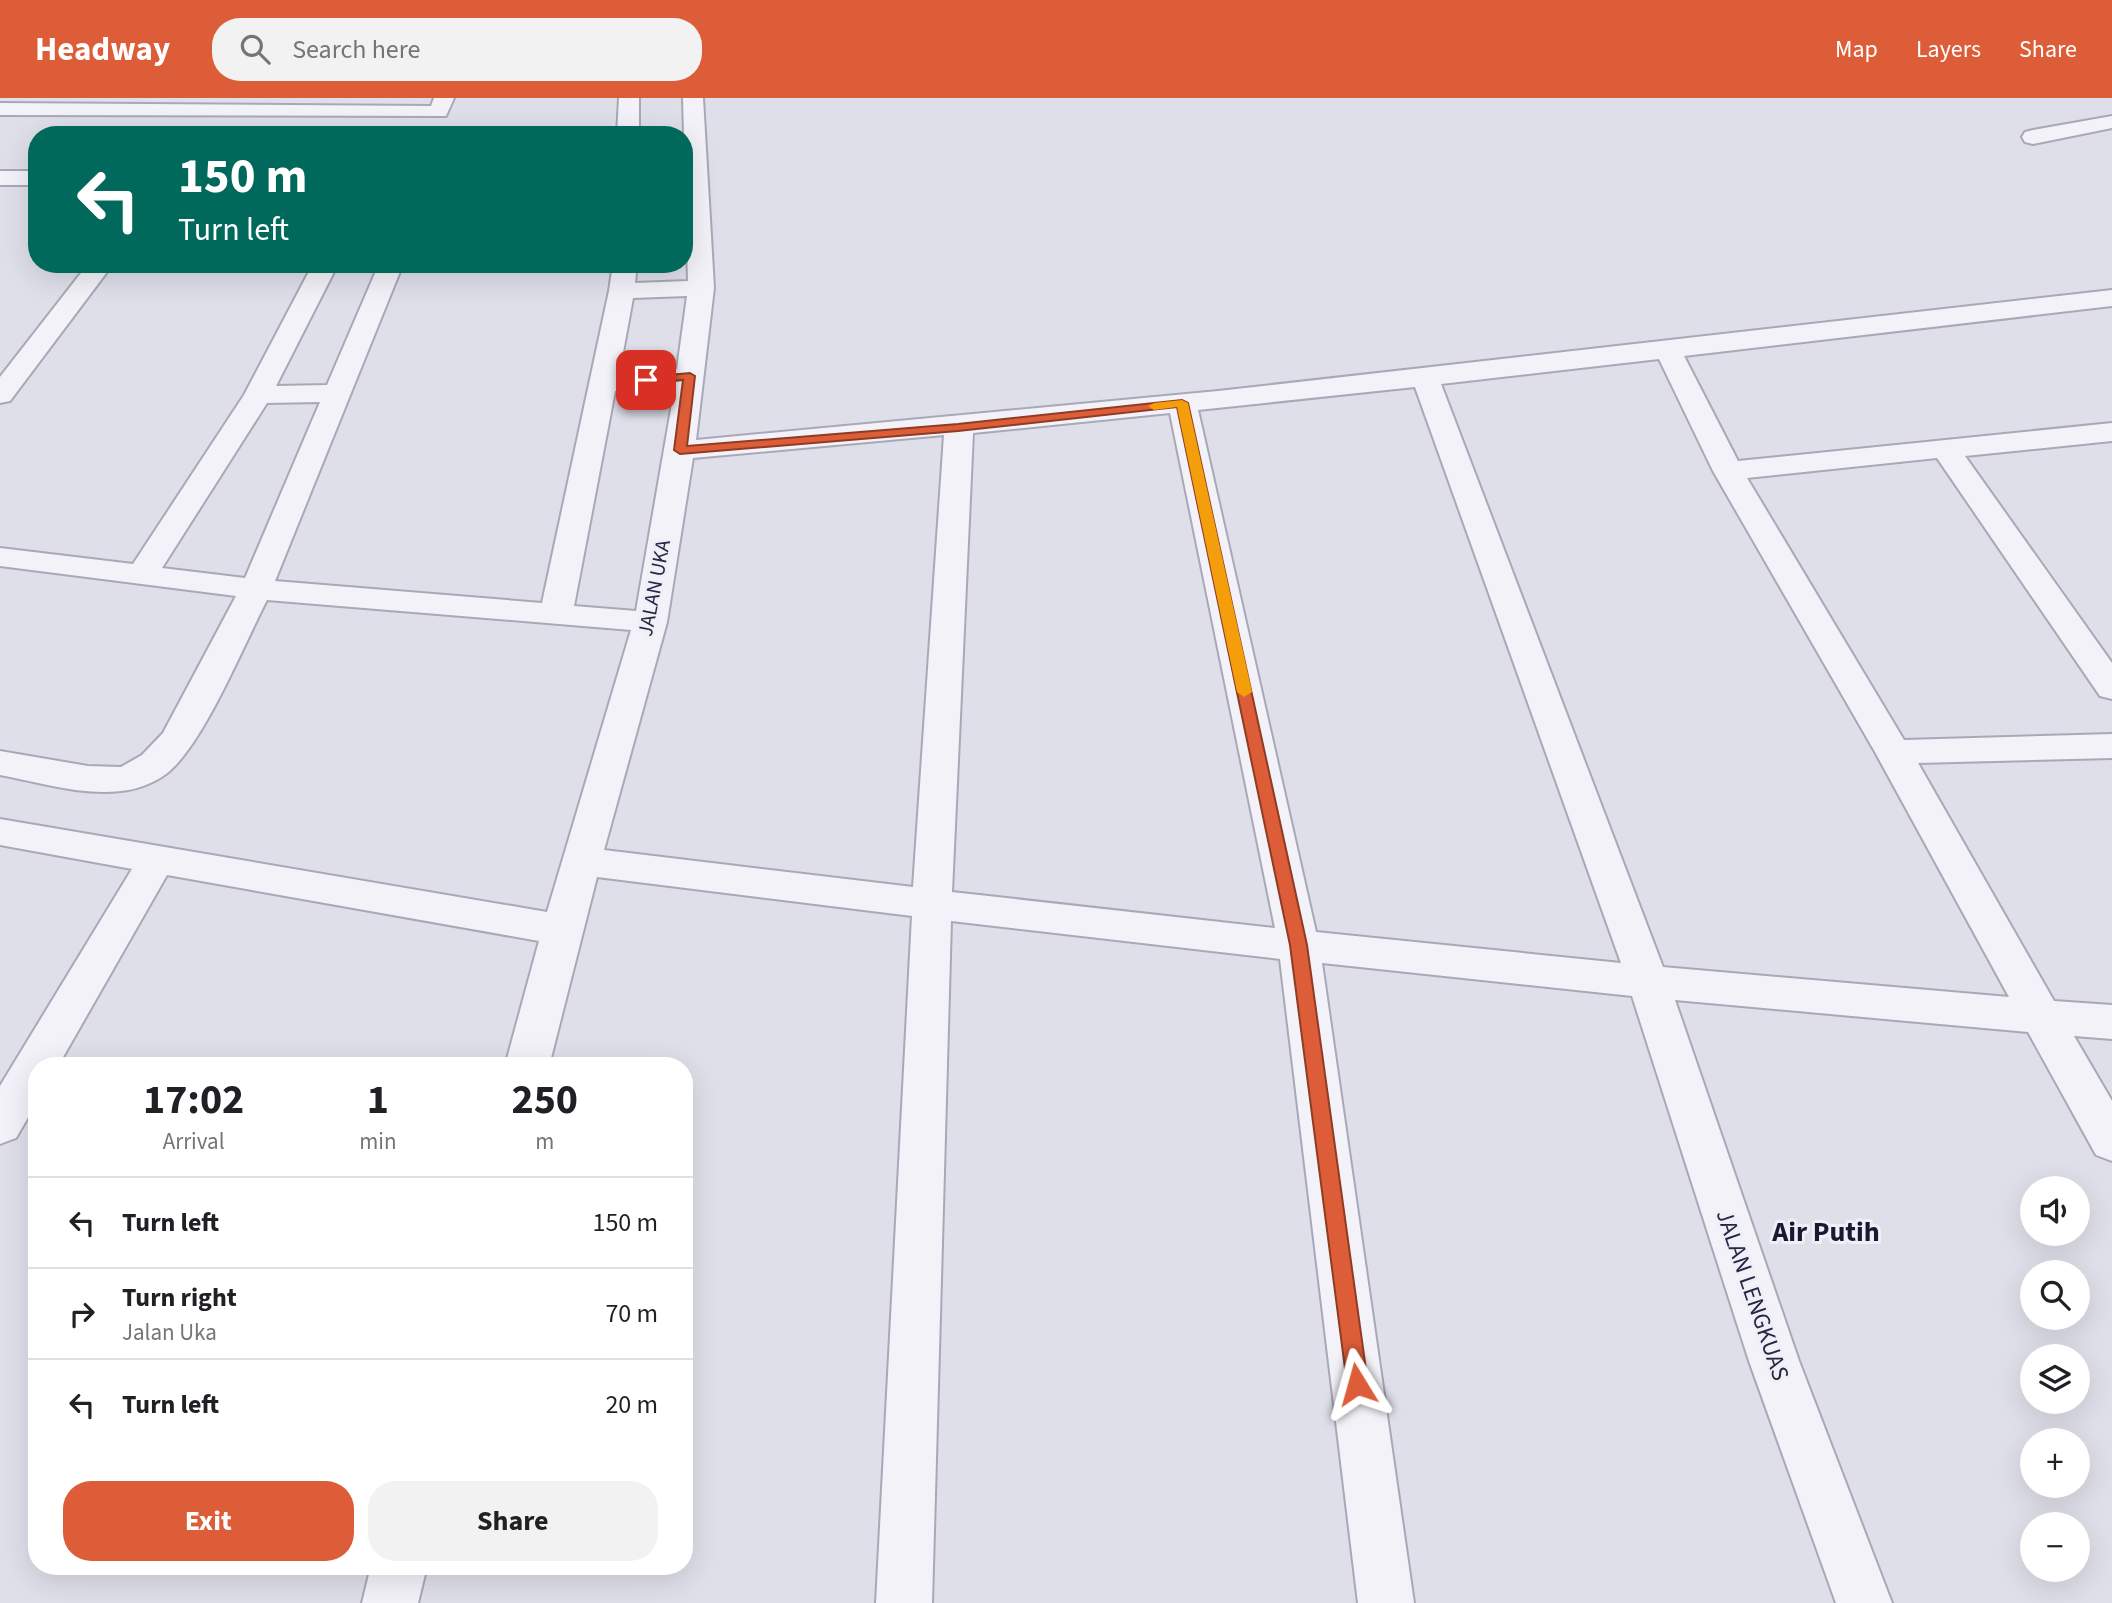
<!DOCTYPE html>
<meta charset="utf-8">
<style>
:root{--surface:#fff;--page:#f2f2f2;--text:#202124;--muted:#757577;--line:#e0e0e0;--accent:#dc5d37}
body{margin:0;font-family:"Source Sans 3",sans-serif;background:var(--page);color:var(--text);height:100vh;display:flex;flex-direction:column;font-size:26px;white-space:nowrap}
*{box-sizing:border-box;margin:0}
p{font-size:23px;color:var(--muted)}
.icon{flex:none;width:38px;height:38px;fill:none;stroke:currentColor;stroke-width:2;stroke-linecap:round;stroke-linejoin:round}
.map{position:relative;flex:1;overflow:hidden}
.details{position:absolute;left:28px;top:959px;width:665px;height:518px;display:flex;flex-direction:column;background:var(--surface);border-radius:28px;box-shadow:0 7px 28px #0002}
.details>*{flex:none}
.hud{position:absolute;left:28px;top:28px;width:665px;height:147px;border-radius:28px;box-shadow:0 7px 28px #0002;background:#00695c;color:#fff;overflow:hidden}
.tools{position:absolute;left:2020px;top:1078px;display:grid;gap:14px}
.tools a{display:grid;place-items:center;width:70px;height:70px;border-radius:50%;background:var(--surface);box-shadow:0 7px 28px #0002;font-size:35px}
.pin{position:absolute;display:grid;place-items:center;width:60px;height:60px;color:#fff;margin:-30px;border-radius:14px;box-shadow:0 4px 10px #0006}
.me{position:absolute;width:77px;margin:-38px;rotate:352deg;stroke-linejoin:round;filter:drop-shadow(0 0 5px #0008)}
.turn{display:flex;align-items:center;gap:24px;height:147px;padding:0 35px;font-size:32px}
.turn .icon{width:91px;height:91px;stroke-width:2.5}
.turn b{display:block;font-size:49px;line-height:60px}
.eta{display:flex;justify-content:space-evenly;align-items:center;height:119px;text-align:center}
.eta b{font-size:42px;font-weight:700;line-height:49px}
.primary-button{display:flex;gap:14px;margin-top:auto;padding:14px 35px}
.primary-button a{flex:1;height:80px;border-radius:28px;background:var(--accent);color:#fff;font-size:28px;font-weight:700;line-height:80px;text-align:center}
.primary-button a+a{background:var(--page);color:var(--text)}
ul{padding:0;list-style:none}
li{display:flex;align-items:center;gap:21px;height:91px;padding:0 35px;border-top:2px solid var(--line)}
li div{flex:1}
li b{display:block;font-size:26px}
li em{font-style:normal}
header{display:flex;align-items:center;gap:42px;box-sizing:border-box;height:98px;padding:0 35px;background:var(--accent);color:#fff}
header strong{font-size:33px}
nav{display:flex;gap:38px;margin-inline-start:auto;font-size:24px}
.search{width:490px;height:63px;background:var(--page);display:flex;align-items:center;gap:18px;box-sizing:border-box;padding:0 24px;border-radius:28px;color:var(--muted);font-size:26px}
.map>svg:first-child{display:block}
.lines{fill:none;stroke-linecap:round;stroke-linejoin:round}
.minor-casing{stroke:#a8a8b8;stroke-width:4}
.minor{fill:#f3f2f8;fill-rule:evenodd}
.route{fill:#dc5d37;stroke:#8f3c24;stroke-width:2}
.slow{fill:#f59e0b}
.labels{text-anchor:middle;stroke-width:6;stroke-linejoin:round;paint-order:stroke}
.street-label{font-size:21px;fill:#272643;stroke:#efeff7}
.near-street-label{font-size:24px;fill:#272643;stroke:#efeff7}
.near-quarter-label{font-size:28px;font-weight:bold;fill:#1a1934;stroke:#efeff7}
</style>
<header>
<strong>Headway</strong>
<div class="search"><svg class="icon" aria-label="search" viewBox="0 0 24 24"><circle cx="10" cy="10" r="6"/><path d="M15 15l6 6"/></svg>Search here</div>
<nav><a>Map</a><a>Layers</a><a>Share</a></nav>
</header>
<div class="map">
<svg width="2112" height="1505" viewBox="0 0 2112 1505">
<rect width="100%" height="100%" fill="#dfdfea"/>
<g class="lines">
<defs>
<path id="minor" d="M434 0H454L446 18 0 17V5L431 8Z
M619 0H639V37H617Z
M683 0H703L714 190 696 342 1218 293 2112 192V208L1684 258 1738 363 2112 325V343L1965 358 2112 565V601L2100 598 1937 360 1747 380 1904 642 2112 636V660L1918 665 2054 903 2112 907V941L2074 938 2112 1003V1063L2096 1057 2028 934 1675 902 1799 1263 1892 1505H1836L1749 1263 1632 898 1322 865 1414 1505H1358L1280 861 951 823 932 1505H876L912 818 597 779 549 968H505L539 843 167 777 58 968H37V1004L16 1040 0 1046V988L132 771 0 747V721L547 814 631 532 267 502C244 546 203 648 166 676 154 685 136 692 121 693 82 698 38 684 0 677V653L88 668 121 669 142 657 163 635 236 498 0 468V450L133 466 244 297 313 166H338L276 288 327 287 379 166H403L275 483 542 505 609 193 613 166H637L635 185 688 183ZM687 198 677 271 619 276 633 200ZM1659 261 1713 373 1875 654 2009 899 1663 869 1441 286ZM675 288 636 513 574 508 615 293ZM1415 289 1621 865 1316 834 1198 312ZM320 304 245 480 162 470 267 305ZM1170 315 1275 830 952 794 973 335ZM944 337 913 789 604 752 667 524 693 360Z
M2112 18V30L2033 46 2025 44 2022 39 2025 34 2033 32Z
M0 73H37V87H0Z
M88 166H113L10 303 0 305V279Z
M371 1468H427L418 1505H362Z"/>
</defs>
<!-- minor casing -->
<use href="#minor" class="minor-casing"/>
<!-- minor -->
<use href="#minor" class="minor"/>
</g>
<!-- route -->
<path class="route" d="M690 275 695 278 687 348 958 326 1182 302 1188 305 1307 847 1368 1286 1365 1293 1357 1295 1350 1293 1347 1286 1290 847 1177 309 958 333 680 356 674 352 683 282 646 286 641 282 646 279Z"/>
<!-- slow -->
<path class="slow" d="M1182 302 1188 305 1252 594 1244 599 1237 594 1177 309 1154 312 1148 308 1154 305Z"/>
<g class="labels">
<!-- street labels -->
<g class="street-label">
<text transform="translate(654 490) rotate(-79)" y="7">JALAN UKA</text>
</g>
<!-- near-street labels -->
<g class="near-street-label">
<text transform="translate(1753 1197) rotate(71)" y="8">JALAN LENGKUAS</text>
</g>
<!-- near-quarter labels -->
<g class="near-quarter-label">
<text x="1826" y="1143">Air Putih</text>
</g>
</g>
</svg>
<div class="tools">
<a><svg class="icon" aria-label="sound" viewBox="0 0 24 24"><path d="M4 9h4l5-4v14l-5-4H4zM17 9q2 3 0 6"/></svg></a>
<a><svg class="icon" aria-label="search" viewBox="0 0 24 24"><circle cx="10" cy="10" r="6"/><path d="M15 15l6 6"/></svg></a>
<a><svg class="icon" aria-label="layers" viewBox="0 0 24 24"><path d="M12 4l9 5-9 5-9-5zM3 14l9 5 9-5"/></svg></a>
<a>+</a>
<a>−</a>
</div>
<div class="pin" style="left:646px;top:282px;background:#d93025"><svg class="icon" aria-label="arrive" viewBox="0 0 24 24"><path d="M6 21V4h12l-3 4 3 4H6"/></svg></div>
<svg class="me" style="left:1357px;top:1286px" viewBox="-20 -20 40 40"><path d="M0-17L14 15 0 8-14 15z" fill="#dc5d37" stroke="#fff" stroke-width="4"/></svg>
<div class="hud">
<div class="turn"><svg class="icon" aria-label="left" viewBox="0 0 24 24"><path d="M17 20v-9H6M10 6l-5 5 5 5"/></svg><div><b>150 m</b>Turn left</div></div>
</div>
<section class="details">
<div class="eta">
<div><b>17:02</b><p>Arrival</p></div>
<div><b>1</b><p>min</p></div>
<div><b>250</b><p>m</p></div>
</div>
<ul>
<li><svg class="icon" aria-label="left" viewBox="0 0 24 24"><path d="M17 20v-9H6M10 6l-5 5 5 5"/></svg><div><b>Turn left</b></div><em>150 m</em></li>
<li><svg class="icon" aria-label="right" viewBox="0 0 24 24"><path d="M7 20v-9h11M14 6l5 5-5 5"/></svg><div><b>Turn right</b><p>Jalan Uka</p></div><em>70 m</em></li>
<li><svg class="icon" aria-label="left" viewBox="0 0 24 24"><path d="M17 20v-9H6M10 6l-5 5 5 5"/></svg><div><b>Turn left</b></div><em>20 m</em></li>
</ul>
<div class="primary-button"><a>Exit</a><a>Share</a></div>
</section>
</div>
